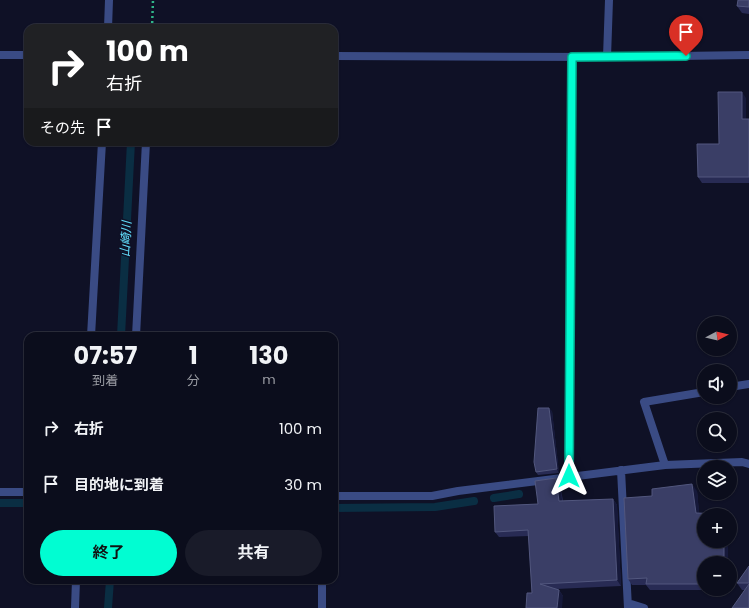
<!DOCTYPE html>
<html lang="ja">
<meta charset="utf-8">
<style>
:root{--surface:#0b0d1c;--page:#191b29;--text:#f1f3f6;--muted:#9a9ca3;--line:#2b2d3b;--accent:#01fdd2}
body{margin:0;font-family:Poppins,"Noto Sans JP",sans-serif;background:var(--page);color:var(--text);height:100vh;display:flex;flex-direction:column;font-size:15px;white-space:nowrap}
*{box-sizing:border-box;margin:0}
p{font-size:13px;color:var(--muted)}
.icon{flex:none;width:22px;height:22px;fill:none;stroke:currentColor;stroke-width:2;stroke-linecap:round;stroke-linejoin:round}
.map{position:relative;flex:1;overflow:hidden}
.details{position:absolute;left:24px;top:332px;width:314px;height:252px;display:flex;flex-direction:column;background:var(--surface);border-radius:12px;box-shadow:0 1px 3px #0004,0 0 0 1px var(--line)}
.details>*{flex:none}
.top-card{position:absolute;left:24px;top:24px;width:314px;height:122px;border-radius:12px;box-shadow:0 1px 3px #0004,0 0 0 1px var(--line);background:#202124;color:#fff;overflow:hidden}
.needle{width:26px;rotate:83deg}
.tools{position:absolute;left:697px;top:316px;display:grid;gap:8px}
.tools a{display:grid;place-items:center;width:40px;height:40px;border-radius:50%;background:var(--surface);box-shadow:0 1px 3px #0004,0 0 0 1px var(--line);font-size:20px}
.pin{position:absolute;display:grid;place-items:center;width:34px;height:34px;color:#fff;margin:-41px -17px;border-radius:50% 50% 50% 0;rotate:-45deg;box-shadow:0 0 4px #0007}
.pin .icon{rotate:45deg}
.me{position:absolute;width:44px;margin:-22px;rotate:0deg;stroke-linejoin:round;filter:drop-shadow(0 0 3px #0008)}
.turn{display:flex;align-items:center;gap:14px;height:84px;padding:0 16px;font-size:18px}
.turn .icon{width:52px;height:52px;stroke-width:2.5}
.turn b{display:block;font-size:28px;line-height:34px}
.then{display:flex;align-items:center;height:38px;padding:0 16px;background:#0003;gap:8px;font-size:15px}
.eta{display:flex;justify-content:space-evenly;align-items:center;height:68px;text-align:center}
.eta b{font-size:24px;font-weight:700;line-height:28px}
.action{display:flex;gap:8px;margin-top:auto;padding:8px 16px}
.action a{flex:1;height:46px;border-radius:24px;background:var(--accent);color:#111;font-size:16px;font-weight:700;line-height:46px;text-align:center}
.action a+a{background:var(--page);color:var(--text)}
ul{padding:0;list-style:none}
li{display:flex;align-items:center;gap:12px;height:56px;padding:0 16px}
li div{flex:1}
li b{display:block;font-size:15px}
li em{font-style:normal}
.map>svg:first-child{display:block}
.lines{fill:none;stroke-linecap:round;stroke-linejoin:round}
.stream{stroke:#0a2e43;stroke-width:8}
.path{stroke:#30b78a;stroke-width:2.5;stroke-dasharray:2 3;stroke-linecap:butt}
.minor{stroke:#3a4b84;stroke-width:8}
.tertiary{stroke:#3a4b84;stroke-width:8}
.wall{fill:#282b54}
.shaded-wall{fill:#16193a}
.building{fill:#3a3e66;stroke:#52577e}
.route-casing{stroke:#01a488;stroke-width:10}
.route{stroke:#01fdd2;stroke-width:7}
.labels{text-anchor:middle;stroke-width:3;stroke-linejoin:round;paint-order:stroke}
.water-label{font-size:12px;font-style:italic;fill:#62e0fe;stroke:#0f1126}
</style>
<div class="map">
<svg width="749" height="608" viewBox="0 0 749 608">
<rect width="100%" height="100%" fill="#0f1126"/>
<g class="lines">
<!-- stream -->
<path class="stream" d="M121 336 131 142
M494 498 519 494
M0 503H28
M334 508 435 507 474 501
M108 608 110 580"/>
<!-- path -->
<path class="path" d="M152 28 153 0"/>
<!-- minor -->
<path class="minor" d="M607 57 609 0
M136 336 146 142
M730 387 749 384
M665 465 644 402 704 392
M621 470 628 608
M569 476 572 57
M0 492H28
M334 496H432L458 491 665 465 742 462 749 464
M628 603 644 608
M322 608V580"/>
<!-- tertiary -->
<path class="tertiary" d="M108 28 109 0
M0 55H28
M334 56 607 57 749 55
M91 336 102 142
M75 608 76 580"/>
</g>
<!-- wall -->
<path class="wall" d="M749 0V14L742 13 737 6Z
M746 98V119H749V183H702L698 177 719 144Z
M552 411 559 473 538 475 536 472Z
M556 478 560 484 563 501 613 499 617 505 621 586 556 589 559 590 563 596 532 593 529 536 499 537 495 532 538 504Z
M697 491 699 513 724 514 725 515H704V541H728V563H704V589H728V590H650L646 585H632L628 579 652 496Z
M749 566V608L745 590H742L737 583Z"/>
<!-- shaded-wall -->
<path class="shaded-wall" d="M742 92 746 98V125L742 119Z
M549 408 552 411 559 473 557 469Z
M556 478 560 484 563 507 559 501Z
M692 484 697 491 700 520 696 513Z
M613 499 617 505 621 586 617 580Z
M724 541H728V563H724Z
M559 590 563 596 562 608H557Z"/>
<!-- building -->
<path class="building" d="M738 0H749V7L737 6Z
M718 92H742V119H749V177H698L697 144H719Z
M538 408H549L557 469 536 472 534 462Z
M556 478 559 501 613 499 617 580 540 584 559 590 557 608H526L527 593H532L528 530 495 532 494 506 538 504 535 481Z
M692 484 696 513 724 514V515H704V541H724V563H704V584H646L647 578 628 579 624 498 652 496V489Z
M749 566V583H737Z
M749 584V608H732Z"/>
<g class="lines">
<defs>
<path id="route" d="M569 476 572 57 686 56"/>
</defs>
<!-- route casing -->
<use href="#route" class="route-casing"/>
<!-- route -->
<use href="#route" class="route"/>
</g>
<g class="labels">
<!-- water labels -->
<g class="water-label">
<text transform="translate(126 239) rotate(-87)" y="4">山崎川</text>
</g>
</g>
</svg>
<div class="tools">
<a><svg class="needle" viewBox="-14 -14 28 28"><path d="M0-13l5 13h-10z" fill="#e53935"/><path d="M0 13l5-13h-10z" fill="#9a9ca3"/></svg></a>
<a><svg class="icon" aria-label="sound" viewBox="0 0 24 24"><path d="M4 9h4l5-4v14l-5-4H4zM17 9q2 3 0 6"/></svg></a>
<a><svg class="icon" aria-label="search" viewBox="0 0 24 24"><circle cx="10" cy="10" r="6"/><path d="M15 15l6 6"/></svg></a>
<a><svg class="icon" aria-label="layers" viewBox="0 0 24 24"><path d="M12 4l9 5-9 5-9-5zM3 14l9 5 9-5"/></svg></a>
<a>+</a>
<a>−</a>
</div>
<div class="pin" style="left:686px;top:56px;background:#d93025"><svg class="icon" aria-label="arrive" viewBox="0 0 24 24"><path d="M6 21V4h12l-3 4 3 4H6"/></svg></div>
<svg class="me" style="left:569px;top:476px" viewBox="-20 -20 40 40"><path d="M0-17L14 15 0 8-14 15z" fill="#01fdd2" stroke="#fff" stroke-width="4"/></svg>
<div class="top-card">
<div class="turn"><svg class="icon" aria-label="right" viewBox="0 0 24 24"><path d="M7 20v-9h11M14 6l5 5-5 5"/></svg><div><b>100 m</b>右折</div></div>
<div class="then">その先<svg class="icon" aria-label="arrive" viewBox="0 0 24 24"><path d="M6 21V4h12l-3 4 3 4H6"/></svg></div>
</div>
<section class="details">
<div class="eta">
<div><b>07:57</b><p>到着</p></div>
<div><b>1</b><p>分</p></div>
<div><b>130</b><p>m</p></div>
</div>
<ul>
<li><svg class="icon" aria-label="right" viewBox="0 0 24 24"><path d="M7 20v-9h11M14 6l5 5-5 5"/></svg><div><b>右折</b></div><em>100 m</em></li>
<li><svg class="icon" aria-label="arrive" viewBox="0 0 24 24"><path d="M6 21V4h12l-3 4 3 4H6"/></svg><div><b>目的地に到着</b></div><em>30 m</em></li>
</ul>
<div class="action"><a>終了</a><a>共有</a></div>
</section>
</div>
